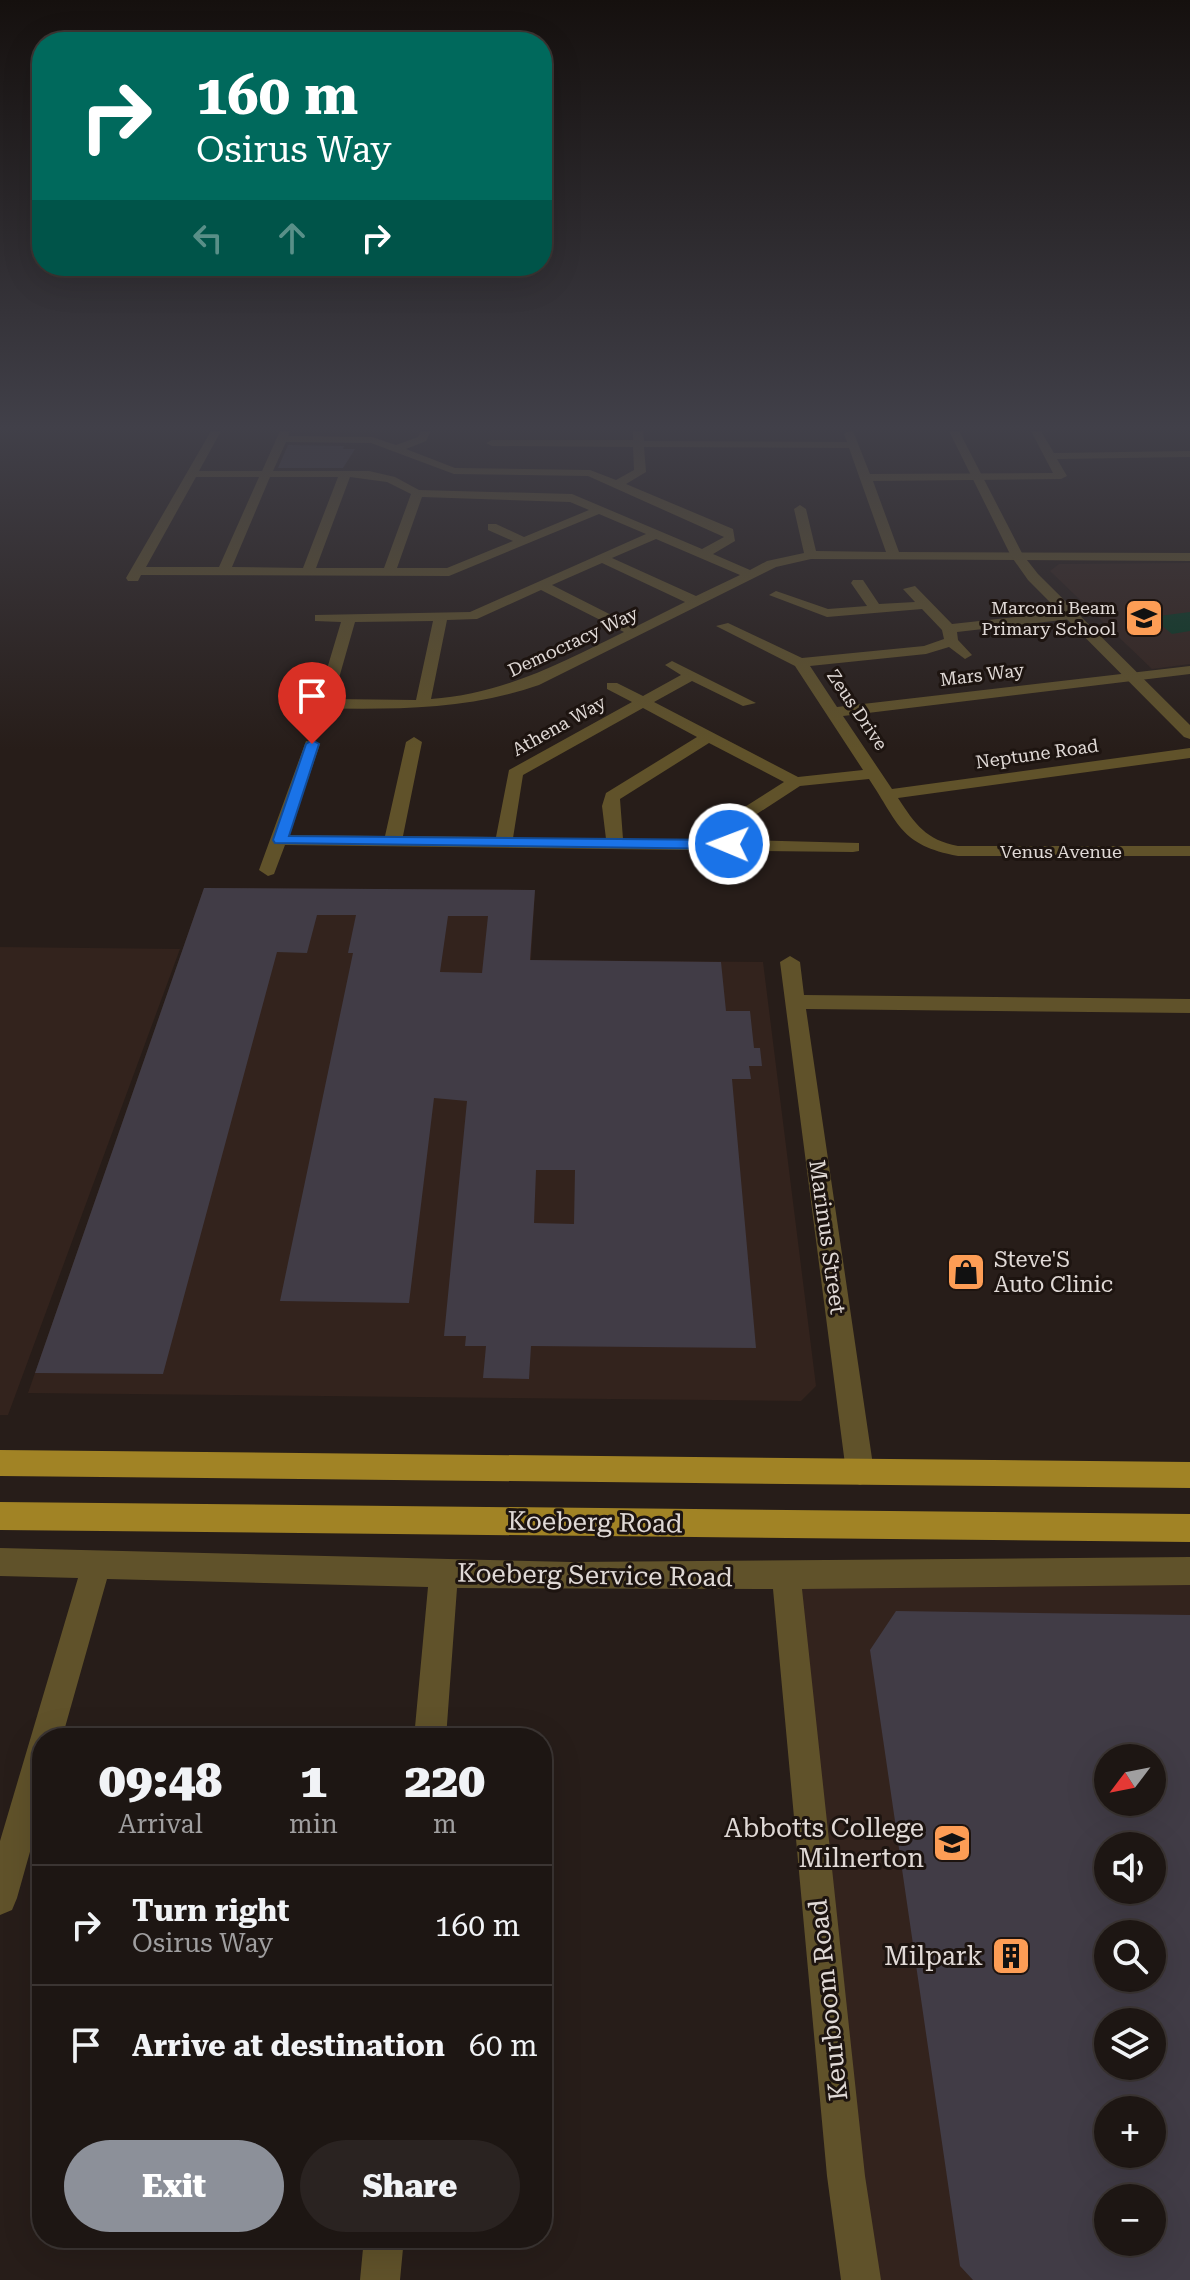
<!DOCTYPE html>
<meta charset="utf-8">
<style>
:root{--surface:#1d1613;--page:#2a2321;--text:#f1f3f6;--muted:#a09fa0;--line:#3b3533;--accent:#8c9099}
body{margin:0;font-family:"Roboto Serif",serif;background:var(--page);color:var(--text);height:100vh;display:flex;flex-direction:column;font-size:30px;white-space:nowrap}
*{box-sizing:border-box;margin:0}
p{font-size:26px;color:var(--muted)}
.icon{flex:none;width:44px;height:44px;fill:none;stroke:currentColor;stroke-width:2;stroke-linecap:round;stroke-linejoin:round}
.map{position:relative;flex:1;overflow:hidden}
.sheet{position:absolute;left:32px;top:1728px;width:520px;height:520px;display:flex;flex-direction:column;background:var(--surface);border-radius:32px;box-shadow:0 8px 32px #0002,0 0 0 2px var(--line)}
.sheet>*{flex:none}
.hud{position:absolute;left:32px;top:32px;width:520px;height:244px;border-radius:32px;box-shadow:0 8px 32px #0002,0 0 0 2px var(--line);background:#00695c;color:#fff;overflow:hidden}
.needle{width:52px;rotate:238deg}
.tools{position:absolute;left:1094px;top:1744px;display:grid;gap:16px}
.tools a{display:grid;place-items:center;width:72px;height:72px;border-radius:50%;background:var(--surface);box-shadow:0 8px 32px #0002,0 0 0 2px var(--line);font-size:40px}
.pin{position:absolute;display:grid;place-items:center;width:68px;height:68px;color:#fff;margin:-82px -34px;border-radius:50% 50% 50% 0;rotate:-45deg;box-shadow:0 0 8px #0007}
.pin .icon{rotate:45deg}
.me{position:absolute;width:88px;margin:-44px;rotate:271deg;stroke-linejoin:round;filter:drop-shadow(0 0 6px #0008)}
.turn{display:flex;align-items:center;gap:28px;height:168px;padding:0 32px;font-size:36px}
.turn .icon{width:104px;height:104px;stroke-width:2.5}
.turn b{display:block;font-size:56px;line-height:68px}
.lanes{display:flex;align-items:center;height:76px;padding:0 32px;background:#0003;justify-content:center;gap:40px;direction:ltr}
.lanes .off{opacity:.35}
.eta{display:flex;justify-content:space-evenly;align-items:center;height:136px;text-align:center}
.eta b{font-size:48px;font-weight:800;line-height:56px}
.cta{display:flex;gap:16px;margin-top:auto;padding:16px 32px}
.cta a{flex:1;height:92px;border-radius:48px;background:var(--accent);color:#fff;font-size:32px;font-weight:800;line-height:92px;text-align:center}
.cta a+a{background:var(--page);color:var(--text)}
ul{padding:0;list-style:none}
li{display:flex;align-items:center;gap:24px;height:120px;padding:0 32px;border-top:2px solid var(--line)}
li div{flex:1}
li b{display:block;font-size:30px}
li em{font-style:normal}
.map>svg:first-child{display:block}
.built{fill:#33231d;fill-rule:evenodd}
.green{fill:#083823}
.building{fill:#413c46;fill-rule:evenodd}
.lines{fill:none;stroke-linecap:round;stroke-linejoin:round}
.minor{fill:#60522a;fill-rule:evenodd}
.tertiary{fill:#60522a;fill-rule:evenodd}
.primary{fill:#a18325;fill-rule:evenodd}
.route{fill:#1a73e8;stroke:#114b97;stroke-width:2}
.labels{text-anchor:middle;stroke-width:6;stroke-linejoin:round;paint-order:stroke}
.far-poi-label{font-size:18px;fill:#e0d9d6;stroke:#1d1410;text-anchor:end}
.far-street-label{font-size:18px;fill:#e0d9d6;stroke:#1d1410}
.street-label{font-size:22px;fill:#e0d9d6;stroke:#1d1410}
.poi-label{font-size:22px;fill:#e0d9d6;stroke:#1d1410;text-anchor:start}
.near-street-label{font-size:26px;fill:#e0d9d6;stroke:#1d1410}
.near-poi-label{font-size:26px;fill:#e0d9d6;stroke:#1d1410;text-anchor:end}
</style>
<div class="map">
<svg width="1190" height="2280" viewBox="0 0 1190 2280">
<rect width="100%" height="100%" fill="#271d19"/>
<!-- built -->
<path class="built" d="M1190 563V664L1152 669 1050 571 1059 564Z
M204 888 535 890 531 960 763 962 816 1386 801 1401 28 1393Z
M0 947 180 949 8 1415H0Z
M1190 1571V2280H861L786 1576ZM1108 1758H1152V1802H1108ZM1108 1846H1152V1890H1108ZM1108 1934H1152V1978H1108ZM1108 2022H1152V2066H1108ZM1108 2110H1152V2154H1108ZM1108 2198H1152V2242H1108Z"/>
<!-- green -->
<path class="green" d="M1190 612V631L1172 634 1151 617Z"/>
<!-- building -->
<path class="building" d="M288 445 344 446 343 449H355L343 468H278Z
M204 888 535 890 530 960 721 962 726 1011H750L754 1048H760L762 1066H749L751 1079H732L756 1348 531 1346 529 1379 483 1378 486 1346H465L466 1336H444L467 1101 434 1098 409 1303 280 1301 353 953H348L356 915H317L307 953 277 952 163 1374 35 1373ZM448 916H488L482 973 440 972ZM536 1170H575L574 1224 534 1223Z
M896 1611 1190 1615V2280H973L960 2266 870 1650ZM1108 1758H1152V1802H1108ZM1108 1846H1152V1890H1108ZM1108 1934H1152V1978H1108ZM1108 2022H1152V2066H1108ZM1108 2110H1152V2154H1108ZM1108 2198H1152V2242H1108Z"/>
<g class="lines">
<!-- minor -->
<path class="minor" d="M211 431H221L199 471H262L280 431H290L288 436 372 437 396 445 418 437 421 431H431L426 441 406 449 455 468 590 470 616 480 634 470 633 447 492 446 486 443 492 440H633V431H643L644 441 847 442 844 433 853 431 870 474 1053 473 1031 431H1041L1054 453 1190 451V457L1057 459 1067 476 1061 479 873 481 899 552 1190 553V561L811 559 776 567 539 685C459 713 378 709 294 708L286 703 289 700 318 699 341 622 315 621V615L470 612 646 534 599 514 449 576 141 575 138 581H128L126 578ZM286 442 371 443 454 474 588 476 724 537 702 549 572 494 419 490 395 477 369 471H273ZM644 447 849 448 886 552 816 551 806 509 800 505 794 509 804 553 767 561 750 570 713 554 735 541 733 529 626 484 646 472ZM196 477H259L219 567H146ZM270 477H338L303 568 232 567ZM350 477 387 482 411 494 384 568H316ZM422 497 570 502 589 510 524 537 496 524H488V530L513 541 447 568H397ZM656 539 740 575 696 596 612 558ZM602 563 685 602 635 627 552 585ZM541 590 624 632C561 663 503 694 431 699L447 620 477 619ZM433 621 416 700 333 699 355 622Z
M853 580H863L879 604 915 602 903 589 915 586 952 624 1071 611 1078 615 1071 619 957 632 958 640 972 655 965 659 949 647 926 654 810 666 837 707 1190 666V674L843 716 892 789 1190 748V758L898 798C915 824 926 840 958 846H1190V856H958C900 845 899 824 869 779L800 786 743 823 739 840 859 843V851L853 852 285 845 274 874 268 876 259 870 306 741 320 744 289 835 385 836 406 742 414 737 422 742 403 836 496 837 509 770 632 702 607 689V683H617L643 696 681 675 665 665 672 661 756 703 743 706 692 681 654 702 798 777 863 770 795 666 716 626 728 623 802 658 924 646 944 639 942 630 922 609 827 617 769 595 776 591 828 609 867 606 851 583ZM643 708 697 737 606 793 602 806 606 839 513 838 523 775ZM709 743 784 782 729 817 721 840 623 839 620 799Z
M790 956 800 962 804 995 1190 999V1013L806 1009 874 1472 870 1481 860 1485 850 1481 846 1472 780 962Z
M0 1548 571 1562 1190 1557V1585L802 1589 865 2176 881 2280H841L827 2176 773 1589 457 1588 446 1738H414L428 1587 107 1579 62 1738H42V1809L17 1898 12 1910 0 1915V1841L78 1578 0 1576Z
M364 2238H404L400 2280H360Z"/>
<!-- tertiary -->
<path class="tertiary" d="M949 431H959L1023 555 1038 574 1190 725V739L1184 737 1028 580 1011 556Z"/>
<!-- primary -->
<path class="primary" d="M0 1450 1190 1462V1488L0 1476Z
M0 1502 1190 1514V1542L0 1530Z"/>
</g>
<!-- sky -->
<linearGradient id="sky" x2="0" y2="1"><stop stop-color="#15100e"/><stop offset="0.57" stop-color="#414049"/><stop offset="1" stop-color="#414049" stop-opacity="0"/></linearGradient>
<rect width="1190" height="750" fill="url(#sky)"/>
<!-- route -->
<path class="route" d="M312 740 319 744 289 836 729 840 736 844 729 849 275 843 273 840 306 744Z"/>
<!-- icons -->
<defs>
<symbol id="school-square" viewBox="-11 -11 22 22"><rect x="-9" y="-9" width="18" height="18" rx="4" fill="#fd9d55" stroke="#1d1410"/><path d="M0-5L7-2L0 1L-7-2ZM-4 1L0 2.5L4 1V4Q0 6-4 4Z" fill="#111"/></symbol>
<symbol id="shop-square" viewBox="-11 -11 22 22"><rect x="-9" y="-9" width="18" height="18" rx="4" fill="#fd9d55" stroke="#1d1410"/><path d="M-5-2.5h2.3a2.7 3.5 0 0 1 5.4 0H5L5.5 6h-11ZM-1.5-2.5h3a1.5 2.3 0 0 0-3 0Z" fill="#111"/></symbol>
<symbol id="building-square" viewBox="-11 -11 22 22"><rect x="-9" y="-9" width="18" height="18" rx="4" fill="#fd9d55" stroke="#1d1410"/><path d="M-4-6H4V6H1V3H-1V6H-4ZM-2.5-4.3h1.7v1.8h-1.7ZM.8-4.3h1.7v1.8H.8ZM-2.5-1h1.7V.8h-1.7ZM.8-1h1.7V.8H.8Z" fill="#111"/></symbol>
</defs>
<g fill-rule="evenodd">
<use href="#school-square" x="1122" y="596" width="44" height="44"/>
<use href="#shop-square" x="944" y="1250" width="44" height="44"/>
<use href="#school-square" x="930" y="1821" width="44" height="44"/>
<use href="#building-square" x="989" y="1934" width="44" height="44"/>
</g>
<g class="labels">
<!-- far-poi labels -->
<g class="far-poi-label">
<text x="1116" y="614">Marconi Beam<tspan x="1116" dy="21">Primary School</tspan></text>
</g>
<!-- far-street labels -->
<g class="far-street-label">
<text transform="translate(573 642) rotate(-25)" y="6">Democracy Way</text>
<text transform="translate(982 675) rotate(-7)" y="6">Mars Way</text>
<text transform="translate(857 710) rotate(56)" y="6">Zeus Drive</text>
<text transform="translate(559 726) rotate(-29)" y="6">Athena Way</text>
<text transform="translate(1037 754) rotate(-8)" y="6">Neptune Road</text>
<text x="1061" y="858">Venus Avenue</text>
</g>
<!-- street labels -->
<g class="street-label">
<text transform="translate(828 1237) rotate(82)" y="8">Marinus Street</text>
</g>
<!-- poi labels -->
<g class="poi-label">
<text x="994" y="1267">Steve'S<tspan x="994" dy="25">Auto Clinic</tspan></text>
</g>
<!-- near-street labels -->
<g class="near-street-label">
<text transform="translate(595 1522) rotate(1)" y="9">Koeberg Road</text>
<text transform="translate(595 1575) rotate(1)" y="9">Koeberg Service Road</text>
<text transform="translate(828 2000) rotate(-96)" y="9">Keurboom Road</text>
</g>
<!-- near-poi labels -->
<g class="near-poi-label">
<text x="924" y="1837">Abbotts College<tspan x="924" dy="30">Milnerton</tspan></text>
<text x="983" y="1965">Milpark</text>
</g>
</g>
</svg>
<div class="tools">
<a><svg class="needle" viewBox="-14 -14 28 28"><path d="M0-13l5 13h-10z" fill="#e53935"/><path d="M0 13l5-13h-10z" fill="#a09fa0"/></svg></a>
<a><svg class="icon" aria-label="sound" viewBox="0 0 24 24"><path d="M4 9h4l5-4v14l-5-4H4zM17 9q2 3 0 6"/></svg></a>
<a><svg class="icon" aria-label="search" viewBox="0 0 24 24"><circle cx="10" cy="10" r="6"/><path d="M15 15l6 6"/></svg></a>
<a><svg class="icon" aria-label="layers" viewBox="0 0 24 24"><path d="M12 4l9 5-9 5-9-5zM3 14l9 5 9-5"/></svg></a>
<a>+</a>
<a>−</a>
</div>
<div class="pin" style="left:312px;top:744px;background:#d93025"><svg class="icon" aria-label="arrive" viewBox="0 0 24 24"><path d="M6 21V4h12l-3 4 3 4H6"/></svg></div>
<svg class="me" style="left:729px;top:844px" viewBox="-20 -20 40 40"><circle r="17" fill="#1a73e8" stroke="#fff" stroke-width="3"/><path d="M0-11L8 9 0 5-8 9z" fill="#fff"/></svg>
<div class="hud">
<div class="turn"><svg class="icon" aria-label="right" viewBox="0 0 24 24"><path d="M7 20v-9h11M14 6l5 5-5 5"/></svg><div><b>160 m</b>Osirus Way</div></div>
<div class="lanes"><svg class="icon off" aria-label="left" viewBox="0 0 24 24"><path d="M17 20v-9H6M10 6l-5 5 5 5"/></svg><svg class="icon off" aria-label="ahead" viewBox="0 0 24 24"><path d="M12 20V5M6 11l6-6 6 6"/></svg><svg class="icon" aria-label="right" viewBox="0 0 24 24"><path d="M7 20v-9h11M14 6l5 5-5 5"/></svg></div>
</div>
<section class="sheet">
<div class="eta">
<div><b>09:48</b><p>Arrival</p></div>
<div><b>1</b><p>min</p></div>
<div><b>220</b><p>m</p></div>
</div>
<ul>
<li><svg class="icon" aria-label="right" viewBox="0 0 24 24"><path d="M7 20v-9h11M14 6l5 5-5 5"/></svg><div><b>Turn right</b><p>Osirus Way</p></div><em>160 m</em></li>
<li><svg class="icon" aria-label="arrive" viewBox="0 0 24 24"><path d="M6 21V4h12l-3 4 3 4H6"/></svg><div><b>Arrive at destination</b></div><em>60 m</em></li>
</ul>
<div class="cta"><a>Exit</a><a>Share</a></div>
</section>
</div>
